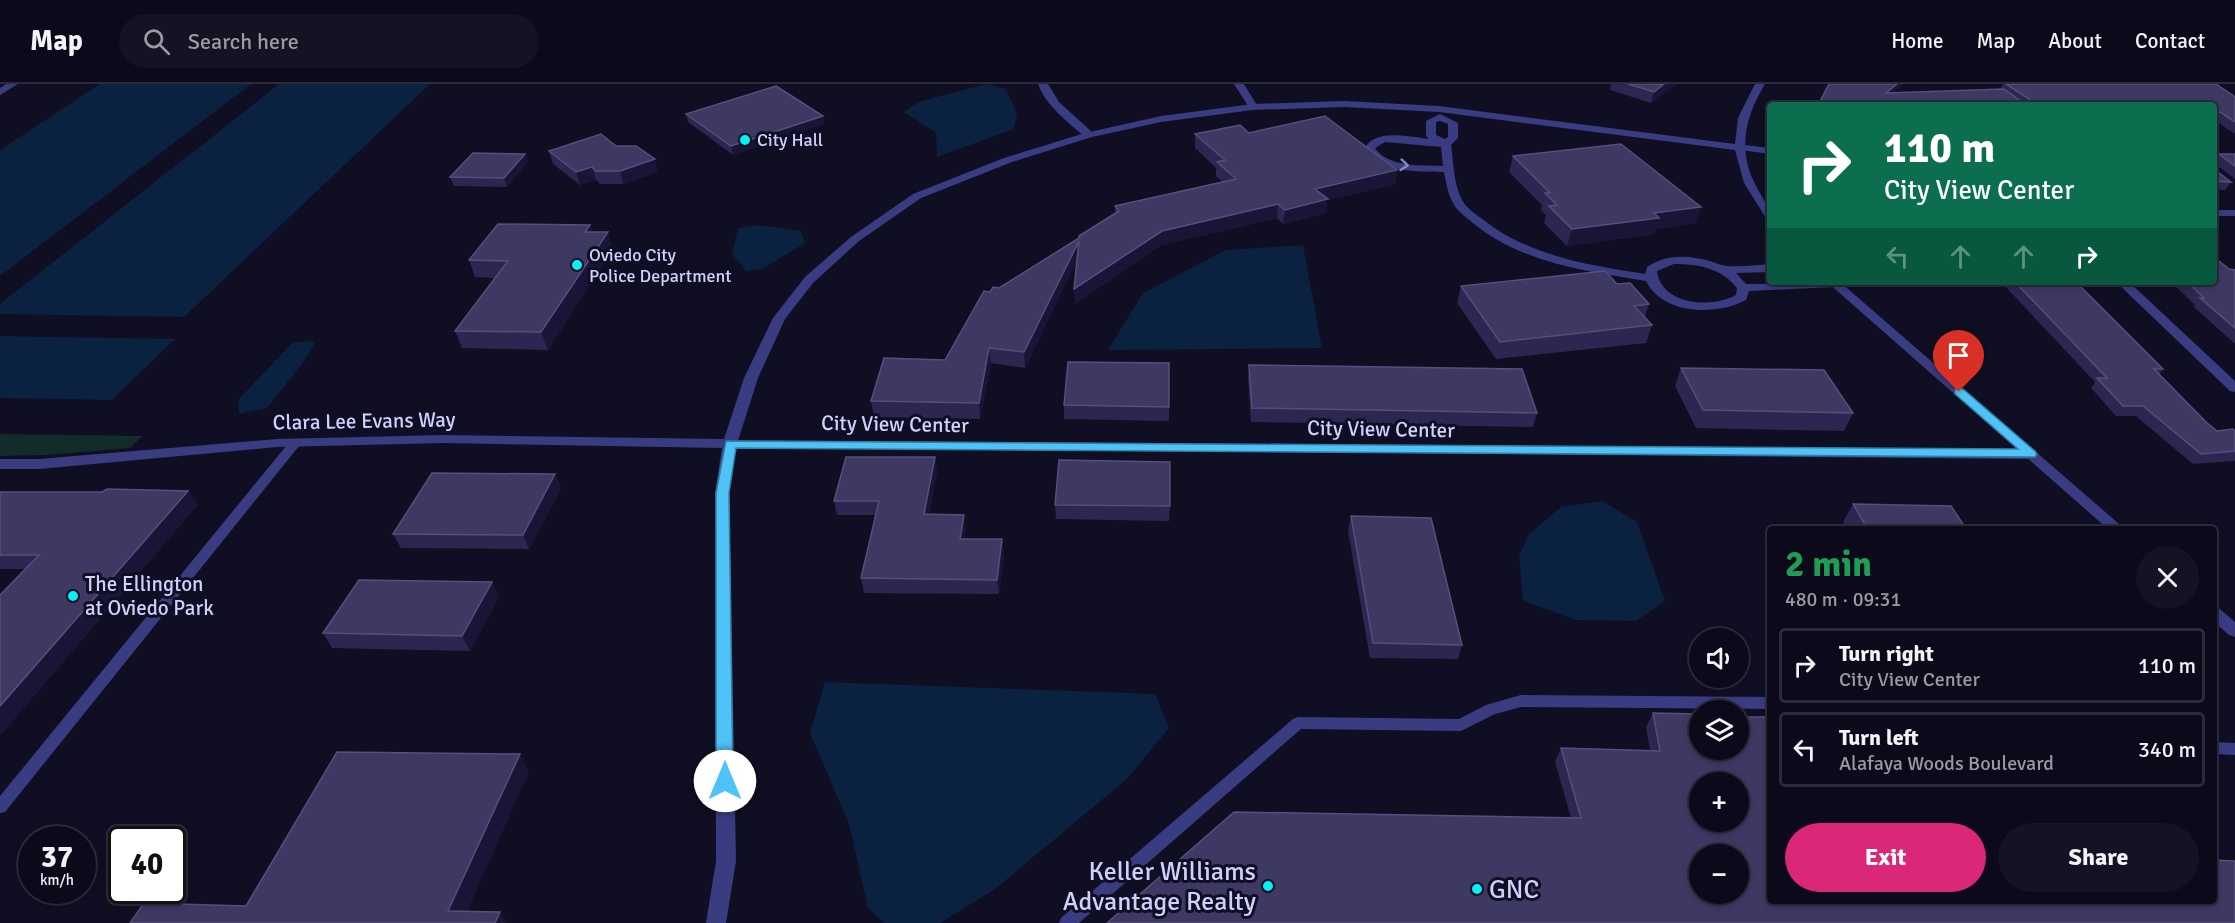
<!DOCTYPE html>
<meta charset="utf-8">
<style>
:root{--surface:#0c0a1a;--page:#151323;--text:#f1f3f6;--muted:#9a9aa2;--line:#2c2b39;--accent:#db2777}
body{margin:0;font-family:Signika,sans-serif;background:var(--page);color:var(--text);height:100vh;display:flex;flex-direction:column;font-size:22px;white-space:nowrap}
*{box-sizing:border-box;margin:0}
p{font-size:20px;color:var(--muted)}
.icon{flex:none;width:33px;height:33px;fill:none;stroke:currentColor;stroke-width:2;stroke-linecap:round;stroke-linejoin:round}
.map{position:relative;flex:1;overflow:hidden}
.sheet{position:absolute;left:1767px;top:442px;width:450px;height:378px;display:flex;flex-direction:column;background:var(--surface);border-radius:6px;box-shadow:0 3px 9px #0003,0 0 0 2px var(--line)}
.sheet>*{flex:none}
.guide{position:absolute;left:1767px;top:18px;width:450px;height:183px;border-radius:6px;box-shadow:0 3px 9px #0003,0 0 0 2px var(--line);background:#0b6e4f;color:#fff;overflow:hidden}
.controls{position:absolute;left:1689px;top:544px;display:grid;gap:12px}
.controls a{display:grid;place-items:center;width:60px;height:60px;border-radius:50%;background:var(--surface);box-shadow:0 3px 9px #0003,0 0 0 2px var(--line);font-size:30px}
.speed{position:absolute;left:18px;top:742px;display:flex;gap:12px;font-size:30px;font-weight:700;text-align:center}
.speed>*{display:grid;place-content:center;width:78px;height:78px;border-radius:50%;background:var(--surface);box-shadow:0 3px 9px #0003,0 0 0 2px var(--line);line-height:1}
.speed small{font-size:15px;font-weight:400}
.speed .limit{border:3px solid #111;border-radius:9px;background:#fff;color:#111}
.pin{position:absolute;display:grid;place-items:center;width:51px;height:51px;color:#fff;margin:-62px -26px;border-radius:50% 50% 50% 0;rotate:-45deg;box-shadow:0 0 6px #0007}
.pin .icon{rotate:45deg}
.me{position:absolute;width:66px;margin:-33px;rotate:0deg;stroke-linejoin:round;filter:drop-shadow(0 0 4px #0008)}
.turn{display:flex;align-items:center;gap:21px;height:126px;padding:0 18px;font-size:27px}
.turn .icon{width:78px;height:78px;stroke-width:2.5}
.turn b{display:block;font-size:42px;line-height:51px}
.lanes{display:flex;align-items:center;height:57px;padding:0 18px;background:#0003;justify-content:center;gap:30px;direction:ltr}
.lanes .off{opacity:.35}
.round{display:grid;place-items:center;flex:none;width:63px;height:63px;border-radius:32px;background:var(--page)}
.head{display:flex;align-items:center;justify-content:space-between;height:102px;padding:0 18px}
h1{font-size:36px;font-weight:700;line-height:45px;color:#1e9e55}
.cta{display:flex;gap:12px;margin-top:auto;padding:12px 18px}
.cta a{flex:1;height:69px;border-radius:36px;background:var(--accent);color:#fff;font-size:24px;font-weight:700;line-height:69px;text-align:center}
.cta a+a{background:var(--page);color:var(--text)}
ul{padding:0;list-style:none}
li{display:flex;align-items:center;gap:18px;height:75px;margin:0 12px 9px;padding:0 6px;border:3px solid var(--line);border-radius:6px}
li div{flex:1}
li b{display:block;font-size:22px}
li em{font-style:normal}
header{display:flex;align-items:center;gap:36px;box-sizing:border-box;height:84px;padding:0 30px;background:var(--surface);border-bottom:2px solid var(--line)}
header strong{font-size:28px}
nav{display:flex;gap:33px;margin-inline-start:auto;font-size:21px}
.search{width:420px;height:54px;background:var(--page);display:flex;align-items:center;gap:15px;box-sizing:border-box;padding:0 21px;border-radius:33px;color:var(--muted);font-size:22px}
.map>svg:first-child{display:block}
.green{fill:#112c29}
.water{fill:#0a213f}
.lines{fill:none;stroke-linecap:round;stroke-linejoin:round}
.service{fill:#393c81;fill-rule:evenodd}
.minor{fill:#393c81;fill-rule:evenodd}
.tertiary{fill:#393c81;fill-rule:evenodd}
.wall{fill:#2b2750;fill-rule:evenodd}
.shaded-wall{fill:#191536}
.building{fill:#3d3963;stroke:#54507b;stroke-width:1.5;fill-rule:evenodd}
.oneway{stroke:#8586c0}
.route{fill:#4fc3f7;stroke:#337fa1;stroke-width:1.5}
.poi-dot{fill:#03f1f7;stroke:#100e22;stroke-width:2}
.labels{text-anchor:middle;stroke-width:6;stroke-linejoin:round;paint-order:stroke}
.far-poi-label{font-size:18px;fill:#d1cffe;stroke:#100e22;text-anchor:start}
.street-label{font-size:21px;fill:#d1cffe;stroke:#100e22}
.poi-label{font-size:21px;fill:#d1cffe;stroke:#100e22;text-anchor:start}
.near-poi-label{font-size:26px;fill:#d1cffe;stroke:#100e22;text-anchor:end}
</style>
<header>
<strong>Map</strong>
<div class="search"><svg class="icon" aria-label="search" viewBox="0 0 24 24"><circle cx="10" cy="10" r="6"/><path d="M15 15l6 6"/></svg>Search here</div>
<nav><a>Home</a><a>Map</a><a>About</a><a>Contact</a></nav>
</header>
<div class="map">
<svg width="2235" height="839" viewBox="0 0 2235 839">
<rect width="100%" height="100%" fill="#100e22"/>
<!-- green -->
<path class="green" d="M0 350 142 352 130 364 46 371 0 372Z"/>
<!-- water -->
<path class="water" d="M100 0H251L0 192V66Z
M279 0H430L184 233 0 230V220Z
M986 0 1006 5 1017 30 1014 45 937 73 936 49 904 28 918 18Z
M759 141 801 147 805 159 762 185 746 187 732 170 738 144Z
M1303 161 1322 264 1108 266 1143 209 1226 166Z
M0 252 175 255 112 316 0 314Z
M316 257 305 276 267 324 239 330 238 316 293 258Z
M1602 417 1637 438 1665 517 1636 537 1576 536 1523 517 1519 472 1529 450 1561 423Z
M825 598 1155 610 1169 644 1128 694 995 805 940 839H884L868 824 849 740 810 649Z"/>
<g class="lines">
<!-- service -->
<path class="service" d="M295 355 299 356 301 359 299 362 5 728 0 729V712L291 356Z
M1521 611 1770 613V625L1521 623 1495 630 1461 647 1301 645 1079 839H1059L1061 834 1293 635 1298 633 1459 635 1486 621Z
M2214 658 2235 659V671L2214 670Z"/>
<!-- minor -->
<path class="minor" d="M1038 0H1048L1059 18 1093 49V53H1085C1068 38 1046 22 1038 0Z
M1234 0H1244L1258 23 1256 25H1250Z
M1440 30 1458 39V54L1451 61C1454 79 1453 102 1464 119 1468 125 1475 130 1481 134 1528 172 1588 181 1645 190L1647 183C1667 170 1687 171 1710 177 1716 179 1722 182 1728 182 1742 183 1756 181 1770 180V188L1736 189 1746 200 1840 199 1834 203 1749 207 1746 216C1716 232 1663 231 1646 197 1586 187 1521 179 1473 139 1466 133 1457 127 1453 119 1448 110 1446 99 1444 88 1418 87 1380 90 1365 64 1375 44 1411 53 1429 55L1426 52V37ZM1440 37 1448 40V53L1445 55 1436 51V38ZM1385 58 1441 63 1443 82C1423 81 1388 84 1375 64ZM1674 180C1698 180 1721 184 1737 204L1736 211C1711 225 1661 221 1657 187Z
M1737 60 1770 64V70L1733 65V61Z
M2214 126H2235V132H2214Z
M2116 198H2129L2235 297V308L2230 307Z
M730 356 2031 365 2038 370 2031 375 725 363 723 360 725 357Z"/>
<!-- tertiary -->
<path class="tertiary" d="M6 0H18L0 11V4Z
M1755 0H1765C1745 33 1737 66 1756 102 1762 114 1770 122 1770 135L1766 134 1744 99 1735 66 1439 28 1344 23 1253 26 1161 38 1092 53 1012 78 921 114 859 157 813 199 785 235 758 294 737 360 729 409 736 777 726 839H706L716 777 715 409 722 364 444 359 277 363 39 385H0V375H39L277 355 444 351 724 355 744 294 773 234 805 193 851 153 913 110 1004 74 1085 49 1161 32 1253 20 1344 17 1439 22 1735 60 1738 34Z
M1827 198H1840L2126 446H2109Z
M2214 523 2220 525 2235 538V553L2229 551 2214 538Z"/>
</g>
<!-- wall -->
<path class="wall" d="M1611 0H1676L1651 19 1610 6Z
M1829 0H1903L1892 9 2000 5 2003 0H2216L2235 13V50L2214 36V21H1818Z
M686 30 823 32 824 40 733 71 688 38Z
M1249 49 1397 86 1395 100 1327 116 1326 129 1283 140 1277 134 1161 161 1075 220 1077 176 1025 284 991 279 980 335 874 333 871 317 945 276 990 208 999 204 1079 154 1115 129V122L1222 98 1216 92V84L1195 64V50Z
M616 62 658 88 623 100H600L596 96 580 101 553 80 549 67Z
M525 70 528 78 507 103 454 102 450 93Z
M2219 70H2235V95L2214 79Z
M1513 72 1701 123 1695 139 1656 145 1654 150 1567 162 1544 139 1546 131 1541 126 1542 121 1509 88Z
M2214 85 2231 98 2225 106H2214Z
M590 141 593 148 613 165 548 266 462 264 455 247 495 194 475 193 469 176Z
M2229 185 2235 186V260L2194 223 2195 221 2171 198H2214Z
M2001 198H2076L2163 285 2159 291 2206 338 2217 347H2235V377L2193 380 2136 332H2116L2091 304 2095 298Z
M1617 200 1649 220 1645 233 1652 241 1646 259 1496 275 1457 219 1461 202Z
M1249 281 1537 329 1533 343 1251 338 1248 295Z
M1681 284 1853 329 1844 347 1696 344 1675 302Z
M1064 321 1169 323V337L1064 335Z
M935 373 937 388 929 430 966 445 964 455H1002L1004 470 999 510 864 509 861 494 876 431H837L834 417Z
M555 390 561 405 529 465 401 464 393 450Z
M188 407 198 421 25 485H0V408H102Z
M1853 420 1967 446H1847L1843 438Z
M1055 421 1170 422 1169 437 1056 435Z
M1351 432 1462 561 1458 575 1370 574 1348 447Z
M492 498 499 513 470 567 332 564 323 549Z
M1653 629 1700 630V666H1738V633H1770V818H2214V776L2235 777V839H1107L1234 728 1571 734 1555 678 1561 664 1650 666 1646 643ZM1700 699H1738V738H1700ZM1700 771H1738V810H1700Z"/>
<!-- shaded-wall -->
<path class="shaded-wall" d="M1664 0H1676L1651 19 1654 8Z
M1897 0H1903L1882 17 1886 9Z
M823 32 824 40 733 71 731 62Z
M525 70 528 78 507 103 504 94Z
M655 75 658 88 623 100 620 87Z
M592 83 596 96 580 101 576 88Z
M1397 86 1395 100 1327 116 1326 129 1283 140 1285 126 1315 105Z
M1278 120 1277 134 1161 161 1075 220 1074 205 1162 147Z
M1701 123 1695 139 1656 145 1654 150 1567 162 1572 145 1654 129Z
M590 141 596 158 585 148Z
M608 148 613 165 548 266 541 248Z
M1079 157V172L1025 284 1024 268Z
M989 264 991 279 980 335 979 319Z
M935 373 937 388 926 445 924 430Z
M555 390 561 405 529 465 523 451Z
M188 407 198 421 0 652V622Z
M964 431 966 445 962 469 960 455Z
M1002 455 1004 470 999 510 997 496Z
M492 498 499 513 470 567 462 552Z
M520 670 529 688 462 839 448 827Z
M500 828 507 839H495Z"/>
<!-- building -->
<path class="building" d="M1628 0H1664L1654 8Z
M1829 0H1897L1886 9 2004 5 2026 21H1818Z
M2006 0H2216L2235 13V38L2220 28H2214V21H2108L2105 19 2038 21Z
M776 2 823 32 731 62 686 30Z
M1325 32 1397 86 1315 105 1328 115 1285 126 1278 120 1162 147 1074 205 1079 157 1024 268 989 264 979 319 871 317 884 274 945 276 984 207 990 208 993 203 999 204 1079 154V152L1119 127 1115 122 1236 95 1217 78 1225 76 1195 50 1240 41 1249 49Z
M601 50 616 62H636L655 75 620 87H596L592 83 576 88 549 67Z
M1621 60 1701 123 1654 129 1659 134 1572 145 1549 122 1557 121 1545 109H1550L1513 72Z
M473 69 525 70 504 94 450 93Z
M2219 70H2235V82Z
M2214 85 2231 98 2214 97Z
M498 140 590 141 585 148H608L541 248 455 247 508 177 469 176Z
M2214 173 2229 185 2235 186V244L2200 214H2204L2187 198H2214Z
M1605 187 1617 200 1630 199 1649 220 1634 222 1652 241 1500 258 1461 202Z
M2015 198H2076L2163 285H2154L2206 338 2217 347 2233 345 2235 347V367L2201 370 2143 322H2123L2097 294H2107Z
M1068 278 1169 279V323L1064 321Z
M1249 281 1522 285 1537 329 1252 324Z
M1681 284 1824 286 1853 329 1703 326Z
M846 373H935L924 430 964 431 960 455H1002L997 496 861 494 879 417H834Z
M1059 376 1170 378V422L1055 421Z
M432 389 555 390 523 451 393 450Z
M107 405 188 407 0 622V511L39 471H0V408H102Z
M1853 420 1951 422 1967 446H1868Z
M1351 432 1431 434 1462 561 1373 559Z
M359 496 492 498 462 552 323 549Z
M1653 629 1700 630V666H1738V633H1770V818H2214V776L2235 777V839H1107L1234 728 1581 734 1561 664 1660 667ZM1700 699H1738V738H1700ZM1700 771H1738V810H1700Z
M337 668 520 670 448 827 500 828 495 839H130L144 819 246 822Z"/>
<!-- one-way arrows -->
<defs><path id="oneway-chevron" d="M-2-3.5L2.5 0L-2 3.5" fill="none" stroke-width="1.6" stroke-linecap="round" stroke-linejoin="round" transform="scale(1.5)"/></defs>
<use class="oneway" href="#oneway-chevron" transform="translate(1404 81) rotate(6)"/>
<!-- route -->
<path class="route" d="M1959 304 1963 305 2035 367 2037 370 2035 373 736 364 729 409 733 697 731 702 725 704 719 702 716 697V409L726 357 2018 365 1955 310V305Z"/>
<!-- markers -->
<g class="poi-dot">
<circle cx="745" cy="56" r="6"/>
<circle cx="577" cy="181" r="6"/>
<circle cx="73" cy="512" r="6"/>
<circle cx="1268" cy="802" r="6"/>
<circle cx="1477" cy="805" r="6"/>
</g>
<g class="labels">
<!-- far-poi labels -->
<g class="far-poi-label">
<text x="757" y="62">City Hall</text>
<text x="589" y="177">Oviedo City<tspan x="589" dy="21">Police Department</tspan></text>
</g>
<!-- street labels -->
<g class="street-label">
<text transform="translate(364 337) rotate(-1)" y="7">Clara Lee Evans Way</text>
<text transform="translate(895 340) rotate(1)" y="7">City View Center</text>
<text transform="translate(1381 345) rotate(1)" y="7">City View Center</text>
</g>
<!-- poi labels -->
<g class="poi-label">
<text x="85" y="507">The Ellington<tspan x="85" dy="24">at Oviedo Park</tspan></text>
</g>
<!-- near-poi labels -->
<g class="near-poi-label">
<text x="1256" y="796">Keller Williams<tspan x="1256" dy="30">Advantage Realty</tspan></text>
<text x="1489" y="814" text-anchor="start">GNC</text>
</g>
</g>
</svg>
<div class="controls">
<a><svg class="icon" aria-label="sound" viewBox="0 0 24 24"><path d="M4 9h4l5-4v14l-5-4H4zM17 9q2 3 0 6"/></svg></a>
<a><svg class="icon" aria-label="layers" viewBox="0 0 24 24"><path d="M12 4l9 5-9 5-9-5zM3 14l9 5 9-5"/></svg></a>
<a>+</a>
<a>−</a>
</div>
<div class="speed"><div>37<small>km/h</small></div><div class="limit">40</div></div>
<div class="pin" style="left:1959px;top:308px;background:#d93025"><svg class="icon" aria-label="arrive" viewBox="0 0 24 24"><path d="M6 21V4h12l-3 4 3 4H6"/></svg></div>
<svg class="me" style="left:725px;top:697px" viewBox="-20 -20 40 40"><circle r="19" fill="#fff"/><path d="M0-13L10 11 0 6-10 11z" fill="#4fc3f7"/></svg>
<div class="guide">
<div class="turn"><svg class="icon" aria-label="right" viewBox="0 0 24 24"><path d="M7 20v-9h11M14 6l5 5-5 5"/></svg><div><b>110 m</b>City View Center</div></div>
<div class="lanes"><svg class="icon off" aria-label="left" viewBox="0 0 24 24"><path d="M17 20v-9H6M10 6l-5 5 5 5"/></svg><svg class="icon off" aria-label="ahead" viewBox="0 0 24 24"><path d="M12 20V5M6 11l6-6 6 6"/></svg><svg class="icon off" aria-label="ahead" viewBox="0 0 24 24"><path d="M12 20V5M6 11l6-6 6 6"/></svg><svg class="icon" aria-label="right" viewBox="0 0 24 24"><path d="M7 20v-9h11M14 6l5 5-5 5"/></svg></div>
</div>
<section class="sheet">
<div class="head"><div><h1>2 min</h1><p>480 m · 09:31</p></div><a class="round"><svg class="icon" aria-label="close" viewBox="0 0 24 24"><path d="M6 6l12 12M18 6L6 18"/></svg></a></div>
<ul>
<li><svg class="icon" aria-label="right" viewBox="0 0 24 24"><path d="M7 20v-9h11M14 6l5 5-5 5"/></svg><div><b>Turn right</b><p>City View Center</p></div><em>110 m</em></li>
<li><svg class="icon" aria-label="left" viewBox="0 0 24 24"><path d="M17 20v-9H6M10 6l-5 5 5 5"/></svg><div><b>Turn left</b><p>Alafaya Woods Boulevard</p></div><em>340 m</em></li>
</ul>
<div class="cta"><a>Exit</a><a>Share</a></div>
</section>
</div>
